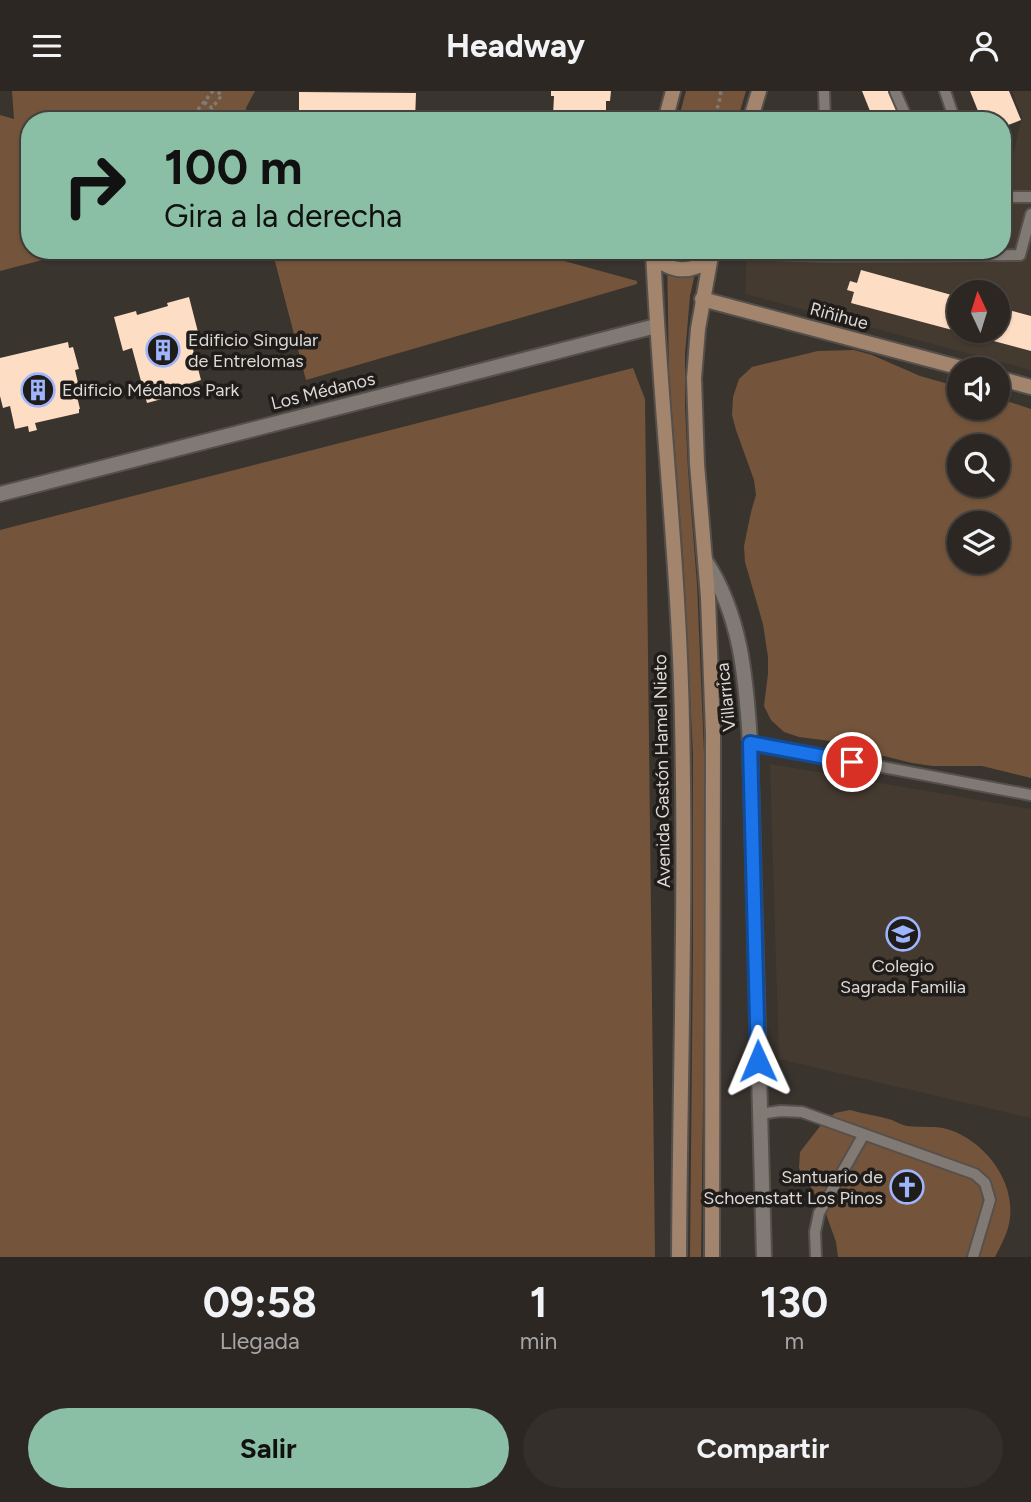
<!DOCTYPE html>
<html lang="es">
<meta charset="utf-8">
<style>
:root{--surface:#2c2723;--page:#342f2b;--text:#f1f3f6;--muted:#a6a5a6;--line:#484441;--accent:#8abfa5}
body{margin:0;font-family:Figtree,sans-serif;background:var(--page);color:var(--text);height:100vh;display:flex;flex-direction:column;font-size:26px;white-space:nowrap}
*{box-sizing:border-box;margin:0}
p{font-size:23px;color:var(--muted)}
.icon{flex:none;width:38px;height:38px;fill:none;stroke:currentColor;stroke-width:2;stroke-linecap:round;stroke-linejoin:round}
.map{position:relative;height:1166px;overflow:hidden}
.sheet{display:flex;flex-direction:column;background:var(--surface);flex:1}
.sheet>*{flex:none}
.banner{position:absolute;left:21px;top:21px;width:990px;height:147px;border-radius:28px;box-shadow:0 2px 5px #0004,0 0 0 2px var(--line);background:#8abfa5;color:#111;overflow:hidden}
.needle{width:46px;rotate:356deg}
.controls{position:absolute;left:947px;top:189px;display:grid;gap:14px}
.controls a{display:grid;place-items:center;width:63px;height:63px;border-radius:50%;background:var(--surface);box-shadow:0 2px 5px #0004,0 0 0 2px var(--line);font-size:35px}
.pin{position:absolute;display:grid;place-items:center;width:60px;height:60px;color:#fff;margin:-30px;border:4px solid #fff;border-radius:50%;box-shadow:0 2px 7px #0007}
.me{position:absolute;width:77px;margin:-38px;rotate:359deg;stroke-linejoin:round;filter:drop-shadow(0 0 5px #0008)}
.turn{display:flex;align-items:center;gap:24px;height:147px;padding:0 28px;font-size:32px}
.turn .icon{width:91px;height:91px;stroke-width:2.5}
.turn b{display:block;font-size:49px;line-height:60px}
.eta{display:flex;justify-content:space-evenly;align-items:center;height:119px;text-align:center}
.eta b{font-size:42px;font-weight:700;line-height:49px}
.cta{display:flex;gap:14px;margin-top:auto;padding:14px 28px}
.cta a{flex:1;height:80px;border-radius:42px;background:var(--accent);color:#111;font-size:28px;font-weight:700;line-height:80px;text-align:center}
.cta a+a{background:var(--page);color:var(--text)}
header{display:flex;justify-content:space-between;align-items:center;height:91px;padding:0 28px;background:var(--surface);font-size:32px;font-weight:700}
.map>svg:first-child{display:block}
.built{fill:#453a30;fill-rule:evenodd}
.green{fill:#74553b;fill-rule:evenodd}
.building{fill:#fdddc3}
.lines{fill:none;stroke-linecap:round;stroke-linejoin:round}
.lane-casing{stroke:#56504c;stroke-width:14}
.street-casing{stroke:#56504c;stroke-width:18}
.secondary-casing{stroke:#56504c;stroke-width:18}
.path{stroke:#7f7a76;stroke-width:3.5;stroke-dasharray:3.5 3.5;stroke-linecap:butt}
.lane{stroke:#807974;stroke-width:10}
.street{stroke:#807974;stroke-width:14}
.secondary{stroke:#a2856c;stroke-width:14}
.route-casing{stroke:#114b97;stroke-width:18}
.route{stroke:#1a73e8;stroke-width:12}
.labels{text-anchor:middle;stroke-width:7;stroke-linejoin:round;paint-order:stroke}
.street-label{font-size:18px;fill:#ddd9d6;stroke:#1f1c1a}
.poi-label{font-size:18px;fill:#ddd9d6;stroke:#1f1c1a;text-anchor:start}
</style>
<header><svg class="icon" aria-label="menu" viewBox="0 0 24 24"><path d="M4 6h16M4 12h16M4 18h16"/></svg>Headway<svg class="icon" aria-label="person" viewBox="0 0 24 24"><circle cx="12" cy="8" r="4"/><path d="M4 21q1-7 8-7t8 7"/></svg></header>
<div class="map">
<svg width="1031" height="1166" viewBox="0 0 1031 1166">
<rect width="100%" height="100%" fill="#3a342f"/>
<!-- built -->
<path class="built" d="M1012 0H1031V279L745 203 747 159H1003V82H1009L1022 26ZM959 201H998V240H959Z
M770 673 1031 718V1027L779 968Z"/>
<!-- green -->
<path class="green" d="M12 0H255L246 17 247 30H30V159H81L0 180V24L14 28Z
M686 0H746L737 30H678Z
M272 159H524L637 190V193L306 289Z
M667 159H700L690 205 685 263V315L688 379 697 493 704 662 705 859 701 1166H690L693 859V663L683 463 669 284Z
M854 259 872 264 920 285 959 296V317H998V307L1031 318V687L982 675H933L912 672 876 663 862 654 799 646 784 641 771 629 764 615 768 583V566L763 533 745 471 744 455 751 421 756 404 754 389 736 339 732 324 733 306 739 288 752 276 818 260ZM998 355V394H959V355ZM998 432V471H959V432Z
M633 277 645 308 655 1166H0V439Z
M850 1019C864 1023 879 1025 892 1029 897 1031 902 1034 907 1035 921 1037 937 1034 950 1039 985 1051 1014 1089 1010 1126 1009 1140 1001 1154 995 1166H838L836 1151 825 1120 799 1077 800 1061 821 1034 835 1022Z"/>
<!-- building -->
<path class="building" d="M551 0H611L610 10H606V26H610L609 30H549V25H553L554 5H551Z
M862 0H889L902 30H874Z
M970 0H1009L1021 29 1003 36V30H982Z
M299 1 416 2 415 30H299Z
M861 179 959 206V240H998V216L1031 225V260L851 212 854 201 847 199 850 190 857 192Z
M189 206 198 241 189 243 201 289 182 295 184 302 147 312 132 257 123 260 114 226 136 220 137 224 168 215 167 212Z
M68 251 69 257 73 256 79 278 75 279 78 292 74 293 80 318H79V322L35 332 37 339 29 341 28 335 15 338 10 315 3 317 0 305V267Z"/>
<g class="lines">
<defs>
<path id="lane" d="M824 0 825 30
M895 0 908 30
M945 0 955 30
M1003 106H1031
M711 161 831 165 1020 164 1031 123
M750 651 1031 704
M759 1023 781 1020 802 1021 975 1083 985 1092 990 1109 973 1166
M816 1166 815 1141 819 1122 864 1043"/>
<path id="street" d="M0 403 656 235
M705 469C741 524 746 587 750 651L764 1166"/>
<path id="secondary" d="M665 30 673 0
M750 30 759 0
M653 159C660 316 679 473 682 630 686 809 680 987 679 1166
M712 159 698 238 694 287 697 373 708 506 713 643 712 1166
M653 163C669 182 691 183 710 168
M702 208 965 278
M998 287 1031 296"/>
</defs>
<!-- lane casing -->
<use href="#lane" class="lane-casing"/>
<!-- street casing -->
<use href="#street" class="street-casing"/>
<!-- secondary casing -->
<use href="#secondary" class="secondary-casing"/>
<!-- path -->
<path class="path" d="M204 11 212 17 222 4 216 0
M174 30 182 20 191 27 213 0
M183 30 188 24
M711 30 719 13 721 0"/>
<!-- lane -->
<use href="#lane" class="lane"/>
<!-- street -->
<use href="#street" class="street"/>
<!-- secondary -->
<use href="#secondary" class="secondary"/>
</g>
<g class="lines">
<defs>
<path id="route" d="M758 970 750 652 852 671"/>
</defs>
<!-- route casing -->
<use href="#route" class="route-casing"/>
<!-- route -->
<use href="#route" class="route"/>
</g>
<!-- icons -->
<defs>
<symbol id="building-ring" viewBox="-11 -11 22 22"><circle r="9.5" fill="#1f1c1a" stroke="#9eb4fd" stroke-width="1.5"/><path d="M-4-6H4V6H1V3H-1V6H-4ZM-2.5-4.3h1.7v1.8h-1.7ZM.8-4.3h1.7v1.8H.8ZM-2.5-1h1.7V.8h-1.7ZM.8-1h1.7V.8H.8Z" fill="#9eb4fd"/></symbol>
<symbol id="school-ring" viewBox="-11 -11 22 22"><circle r="9.5" fill="#1f1c1a" stroke="#9eb4fd" stroke-width="1.5"/><path d="M0-5L7-2L0 1L-7-2ZM-4 1L0 2.5L4 1V4Q0 6-4 4Z" fill="#9eb4fd"/></symbol>
<symbol id="church-ring" viewBox="-11 -11 22 22"><circle r="9.5" fill="#1f1c1a" stroke="#9eb4fd" stroke-width="1.5"/><path d="M-1.2-6h2.4v3.5h3.3v2.4h-3.3V6h-2.4V-.1h-3.3v-2.4h3.3Z" fill="#9eb4fd"/></symbol>
</defs>
<g fill-rule="evenodd">
<use href="#building-ring" x="144" y="240" width="38" height="38"/>
<use href="#building-ring" x="19" y="280" width="38" height="38"/>
<use href="#school-ring" x="884" y="824" width="38" height="38"/>
<use href="#church-ring" x="888" y="1077" width="38" height="38"/>
</g>
<g class="labels">
<!-- street labels -->
<g class="street-label">
<text transform="translate(839 225) rotate(15)" y="6">Riñihue</text>
<text transform="translate(323 300) rotate(-14)" y="6">Los Médanos</text>
<text transform="translate(726 606) rotate(-96)" y="6">Villarrica</text>
<text transform="translate(662 680) rotate(-91)" y="6">Avenida Gastón Hamel Nieto</text>
</g>
<!-- poi labels -->
<g class="poi-label">
<text x="188" y="255">Edificio Singular<tspan x="188" dy="21">de Entrelomas</tspan></text>
<text x="62" y="305">Edificio Médanos Park</text>
<text x="903" y="881" text-anchor="middle">Colegio<tspan x="903" dy="21">Sagrada Familia</tspan></text>
<text x="883" y="1092" text-anchor="end">Santuario de<tspan x="883" dy="21">Schoenstatt Los Pinos</tspan></text>
</g>
</g>
</svg>
<div class="controls">
<a><svg class="needle" viewBox="-14 -14 28 28"><path d="M0-13l5 13h-10z" fill="#e53935"/><path d="M0 13l5-13h-10z" fill="#a6a5a6"/></svg></a>
<a><svg class="icon" aria-label="sound" viewBox="0 0 24 24"><path d="M4 9h4l5-4v14l-5-4H4zM17 9q2 3 0 6"/></svg></a>
<a><svg class="icon" aria-label="search" viewBox="0 0 24 24"><circle cx="10" cy="10" r="6"/><path d="M15 15l6 6"/></svg></a>
<a><svg class="icon" aria-label="layers" viewBox="0 0 24 24"><path d="M12 4l9 5-9 5-9-5zM3 14l9 5 9-5"/></svg></a>
</div>
<div class="pin" style="left:852px;top:671px;background:#d93025"><svg class="icon" aria-label="arrive" viewBox="0 0 24 24"><path d="M6 21V4h12l-3 4 3 4H6"/></svg></div>
<svg class="me" style="left:758px;top:970px" viewBox="-20 -20 40 40"><path d="M0-17L14 15 0 8-14 15z" fill="#1a73e8" stroke="#fff" stroke-width="4"/></svg>
<div class="banner">
<div class="turn"><svg class="icon" aria-label="right" viewBox="0 0 24 24"><path d="M7 20v-9h11M14 6l5 5-5 5"/></svg><div><b>100 m</b>Gira a la derecha</div></div>
</div>
</div>
<section class="sheet">
<div class="eta">
<div><b>09:58</b><p>Llegada</p></div>
<div><b>1</b><p>min</p></div>
<div><b>130</b><p>m</p></div>
</div>
<div class="cta"><a>Salir</a><a>Compartir</a></div>
</section>
